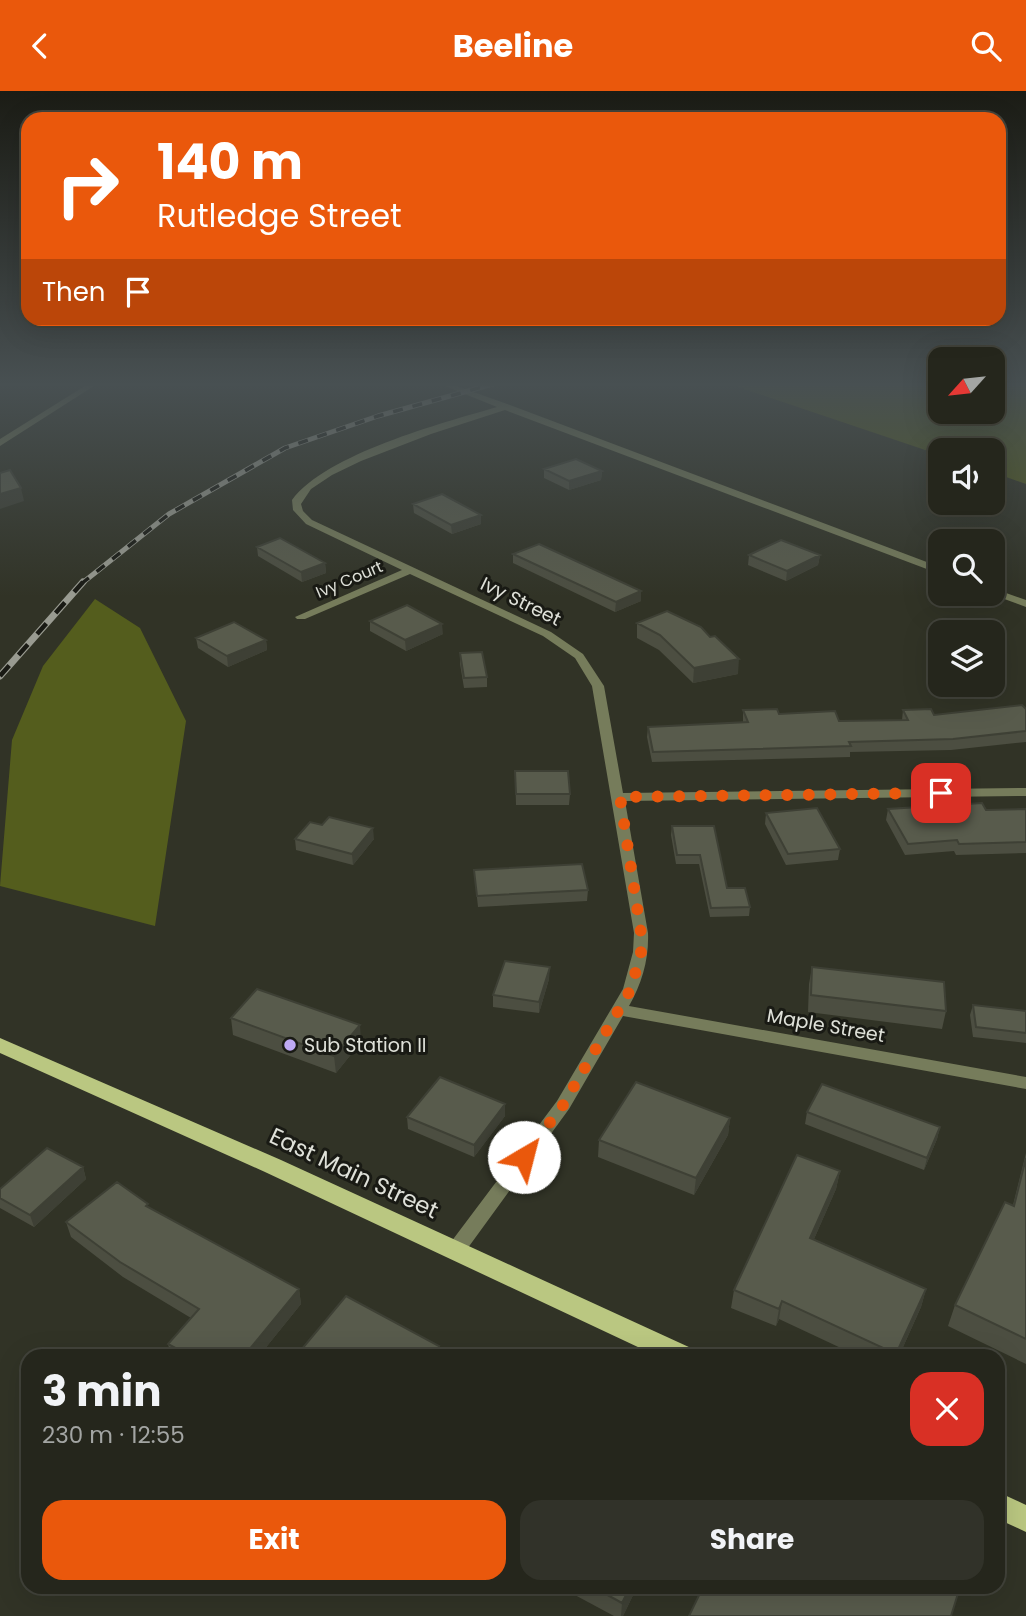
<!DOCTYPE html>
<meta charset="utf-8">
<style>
:root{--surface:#25261c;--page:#313229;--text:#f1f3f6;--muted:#a3a5a3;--line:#42433b;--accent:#ea580c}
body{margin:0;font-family:Poppins,sans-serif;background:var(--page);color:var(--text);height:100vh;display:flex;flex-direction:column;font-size:26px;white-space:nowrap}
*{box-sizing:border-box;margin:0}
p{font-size:23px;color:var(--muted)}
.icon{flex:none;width:38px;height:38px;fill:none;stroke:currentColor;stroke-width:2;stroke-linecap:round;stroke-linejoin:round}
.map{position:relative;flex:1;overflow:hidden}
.details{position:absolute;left:21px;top:1258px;width:984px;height:245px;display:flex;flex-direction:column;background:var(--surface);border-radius:21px;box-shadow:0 7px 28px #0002,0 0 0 2px var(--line)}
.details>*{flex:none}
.hud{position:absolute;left:21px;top:21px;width:985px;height:214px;border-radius:21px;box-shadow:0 7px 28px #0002,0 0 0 2px var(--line);background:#ea580c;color:#fff;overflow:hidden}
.needle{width:46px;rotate:243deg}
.buttons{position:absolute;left:928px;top:256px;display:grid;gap:14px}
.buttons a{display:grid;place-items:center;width:77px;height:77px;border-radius:14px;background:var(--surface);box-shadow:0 7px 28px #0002,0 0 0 2px var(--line);font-size:35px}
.pin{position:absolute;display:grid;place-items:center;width:60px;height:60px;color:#fff;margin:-30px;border-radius:14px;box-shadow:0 4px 10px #0006}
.me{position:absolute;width:77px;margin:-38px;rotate:37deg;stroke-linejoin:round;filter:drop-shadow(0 0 5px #0008)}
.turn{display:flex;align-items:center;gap:24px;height:147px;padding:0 21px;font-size:32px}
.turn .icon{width:91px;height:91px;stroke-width:2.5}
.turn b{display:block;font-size:49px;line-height:60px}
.then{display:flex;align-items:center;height:66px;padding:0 21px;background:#0003;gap:14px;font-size:26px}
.round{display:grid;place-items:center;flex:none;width:74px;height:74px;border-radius:21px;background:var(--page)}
.head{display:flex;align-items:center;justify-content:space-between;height:119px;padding:0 21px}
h1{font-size:42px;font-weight:700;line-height:52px}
.primary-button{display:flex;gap:14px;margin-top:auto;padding:14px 21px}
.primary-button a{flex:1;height:80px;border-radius:21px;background:var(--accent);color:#fff;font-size:28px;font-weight:700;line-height:80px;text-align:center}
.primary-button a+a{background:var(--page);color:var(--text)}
header{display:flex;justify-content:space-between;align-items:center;height:91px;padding:0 21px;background:var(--accent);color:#fff;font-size:32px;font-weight:700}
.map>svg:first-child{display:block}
.forest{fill:#545d1d}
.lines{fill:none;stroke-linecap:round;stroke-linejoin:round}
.minor{fill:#767c5b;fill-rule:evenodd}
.primary{fill:#bac781;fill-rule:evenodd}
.rail-far1-casing{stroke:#999b91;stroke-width:5}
.rail-casing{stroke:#999b91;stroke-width:7}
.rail-far1{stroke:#191a14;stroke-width:3.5;stroke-dasharray:10;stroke-linecap:butt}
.rail{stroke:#191a14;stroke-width:4.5;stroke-dasharray:14;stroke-linecap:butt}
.wall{fill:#4c4e41}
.shaded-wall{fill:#3e4035}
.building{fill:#585b4c;stroke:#3e4035;stroke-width:2}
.route{stroke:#ea580c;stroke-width:12;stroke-dasharray:0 21.6}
.poi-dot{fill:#bea9f4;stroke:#191a14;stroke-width:2.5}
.labels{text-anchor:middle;stroke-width:6;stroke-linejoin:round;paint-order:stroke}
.far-street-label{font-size:16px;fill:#dfe1d9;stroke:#191a14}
.street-label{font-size:19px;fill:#dfe1d9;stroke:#191a14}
.poi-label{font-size:19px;fill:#dfe1d9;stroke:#191a14;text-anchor:start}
.near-street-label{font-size:23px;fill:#dfe1d9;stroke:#191a14}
</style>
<header><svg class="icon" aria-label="back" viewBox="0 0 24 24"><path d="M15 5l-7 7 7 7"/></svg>Beeline<svg class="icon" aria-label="search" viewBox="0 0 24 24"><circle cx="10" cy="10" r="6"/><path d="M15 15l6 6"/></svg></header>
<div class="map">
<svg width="1026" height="1525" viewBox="0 0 1026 1525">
<rect width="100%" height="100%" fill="#313326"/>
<!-- forest -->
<path class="forest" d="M729 293H940V320H992V293H1026V393L992 381V359H940V364Z
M95 508 140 537 186 630 155 835 0 795 12 649 43 575Z"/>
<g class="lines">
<!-- minor -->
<path class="minor" d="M88 293H97L0 355V348Z
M440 293H451L510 314 940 476V483L505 319 431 343 361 370 332 384 311 398 301 413 303 420 312 429 551 541 583 563 604 595 623 702 1026 697V705L625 710 648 842C649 868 642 892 629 915L1026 986V998L623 925 569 1018 462 1165 455 1168 448 1165 446 1160 448 1155 557 1010 623 898 633 861 634 842 592 595 575 567 543 545 410 483 305 528H297L295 526 402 479 306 433 293 419 292 409C326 363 442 332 497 316Z
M992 497 1026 509V516L988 502H992Z"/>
<!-- primary -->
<path class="primary" d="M0 947 281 1069 691 1257 695 1265H657L265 1081 0 962Z
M998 1401 1026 1414V1441L998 1428Z"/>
<defs>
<path id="rail-far1" d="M81 493 169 423 285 357 378 325 493 293"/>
<path id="rail" d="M0 585 83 491"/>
</defs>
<!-- rail-far1 casing -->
<use href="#rail-far1" class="rail-far1-casing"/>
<!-- rail casing -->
<use href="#rail" class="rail-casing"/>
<!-- rail-far1 -->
<use href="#rail-far1" class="rail-far1"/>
<!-- rail -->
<use href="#rail" class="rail"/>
</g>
<!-- wall -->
<path class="wall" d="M544 378 602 380 601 389 569 399 544 387Z
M940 387V404L929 399 931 390Z
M413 413 481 424V433L452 443 414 422Z
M257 456 325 472 326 482 302 491 258 465Z
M513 463 641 510 615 521 513 472Z
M749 464H820L818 474 786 490 748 474Z
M370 530 443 543 406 560 370 540Z
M637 532 710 546 738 583 693 592 659 559 637 547Z
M196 547 266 549 267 559 228 576 198 557Z
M460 562 487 586V596L464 597 460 573Z
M1026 618V651L951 659 850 661V666L812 667 652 671 647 646 648 636 743 631V619L839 630 902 629 903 619 934 624Z
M515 680 570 703 569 714H516Z
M888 718 986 719 1026 718V762L956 764 954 760 905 764 886 729Z
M766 722 840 758 838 769 786 774 765 733Z
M672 735H714L727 797 750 816 749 825 710 826 699 773H676L671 744Z
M295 748H374L353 774 296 759Z
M474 779 588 799 587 810 478 816Z
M812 876 946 920 942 938 808 921 809 893Z
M549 888 539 922 493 916V904Z
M973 914 1026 920V952L973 946 970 924Z
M231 927 361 951 336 982 233 944Z
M505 1013V1025L474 1066 408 1038 407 1026Z
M807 1021 940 1036 937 1048 924 1079 805 1033Z
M730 1027 728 1044 694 1104 598 1066 599 1049Z
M1026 1062V1273L948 1235 955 1214 1013 1114Z
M83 1076 86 1088 34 1136 0 1117V1098Z
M840 1080 836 1098 814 1148 926 1198 921 1216 899 1265H858L779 1228 776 1235 731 1217 734 1199Z
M149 1117 299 1198 301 1213 259 1265H171L168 1253 191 1227 123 1186 71 1146 66 1131Z
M560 1496H637L623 1525H614Z"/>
<!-- shaded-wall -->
<path class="shaded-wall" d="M602 380 601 389 569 399V390Z
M21 397 24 410 0 418V403Z
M481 424V433L452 443 451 434Z
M820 464 818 474 786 490 787 480Z
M325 472 326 482 302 491 301 481Z
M641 500V510L615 521 616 511Z
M442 533 443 543 406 560 405 549Z
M266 549 267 559 228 576 227 565Z
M739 568 738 583 693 592 694 577Z
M373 737 374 748 353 774 352 763Z
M550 876 549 888 539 922V911Z
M360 934 361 951 336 982 334 965Z
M505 1013V1025L474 1066V1054Z
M730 1027 728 1044 694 1104 696 1087Z
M940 1036 937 1048 924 1079 927 1067Z
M83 1076 86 1088 34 1136 30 1124Z
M840 1080 836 1098 807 1164 810 1147Z
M299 1198 301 1213 259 1265H244Z
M926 1198 921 1216 899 1265H895Z
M782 1210 779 1228 776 1235 779 1218Z
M439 1255V1265H431Z
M630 1496H637L623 1525H621L622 1512Z"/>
<!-- building -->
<path class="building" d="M576 368 602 380 569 390 544 378Z
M10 379 21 397 0 403V382Z
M940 387V394L931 390Z
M442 403 481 424 451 434 413 413Z
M280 447 325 472 301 481 257 456Z
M781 449 820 464 787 480 749 464Z
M539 453 641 500 616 511 513 463Z
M407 514 442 533 405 549 370 530Z
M667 520 701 536 710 546 715 545 739 568 694 577 660 544 637 532Z
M234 531 266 549 227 565 196 547Z
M482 561 487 586 464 587 460 562Z
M1022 614 1026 618V640L953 648 849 651 851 655 653 661 648 636 748 631 743 619 777 618 779 623 835 620 839 630 908 629 903 619 931 618 934 624Z
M515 680H568L570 703H516Z
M982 712 986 719 1026 718V751L959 753 957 749 908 753 888 718Z
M817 717 840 758 788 763 766 722Z
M329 726 373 737 352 763 295 748 310 731 322 734Z
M672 735H714L727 797H745L750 816 711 817 700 764H677Z
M582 773 588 799 477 805 474 779Z
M505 870 550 876 539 911 493 904Z
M812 876 944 891 946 920 811 904Z
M257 898 360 934 334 965 231 927Z
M973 914 1026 920V942L976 936Z
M440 986 505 1013 474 1054 407 1026Z
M636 991 730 1027 696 1087 599 1049Z
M822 993 940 1036 927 1067 807 1021Z
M47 1057 83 1076 30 1124 0 1107V1098Z
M797 1064 840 1080 810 1147 926 1198 896 1263 782 1210 779 1218 734 1199Z
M1026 1067V1248L955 1214 1005 1111 1014 1115Z
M117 1091 148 1113 146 1115 299 1198 244 1265H190L168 1253 199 1218 120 1171 66 1131Z
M346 1205 439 1255 431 1265H296Z
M593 1496H630L622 1512Z
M703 1496H960L951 1525H689Z"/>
<!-- sky -->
<linearGradient id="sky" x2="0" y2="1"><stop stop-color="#1b1c15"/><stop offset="0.58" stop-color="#485052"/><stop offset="1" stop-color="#485052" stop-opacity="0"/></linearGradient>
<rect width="1026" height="506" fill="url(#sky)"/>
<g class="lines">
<!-- route -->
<path class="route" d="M524 1066 563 1014 631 898 641 861V842L620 706 941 702"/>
</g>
<!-- markers -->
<circle class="poi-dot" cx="290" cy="954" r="7"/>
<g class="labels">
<!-- far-street labels -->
<g class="far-street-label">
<text transform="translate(349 488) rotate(-23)" y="6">Ivy Court</text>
</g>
<!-- street labels -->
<g class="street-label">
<text transform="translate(521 510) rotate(26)" y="7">Ivy Street</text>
<text transform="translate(826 934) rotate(10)" y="7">Maple Street</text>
</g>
<!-- poi labels -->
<g class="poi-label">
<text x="304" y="961">Sub Station II</text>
</g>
<!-- near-street labels -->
<g class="near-street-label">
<text transform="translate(354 1082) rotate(25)" y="8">East Main Street</text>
</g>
</g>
</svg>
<div class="buttons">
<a><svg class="needle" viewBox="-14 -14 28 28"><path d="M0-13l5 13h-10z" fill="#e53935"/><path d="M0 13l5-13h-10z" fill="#a3a5a3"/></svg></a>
<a><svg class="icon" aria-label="sound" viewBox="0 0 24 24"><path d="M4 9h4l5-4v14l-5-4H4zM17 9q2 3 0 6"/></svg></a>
<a><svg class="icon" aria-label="search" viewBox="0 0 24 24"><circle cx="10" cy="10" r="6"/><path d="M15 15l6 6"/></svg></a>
<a><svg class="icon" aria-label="layers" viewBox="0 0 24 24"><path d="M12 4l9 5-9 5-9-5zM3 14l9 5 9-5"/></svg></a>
</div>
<div class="pin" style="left:941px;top:702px;background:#d93025"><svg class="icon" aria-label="arrive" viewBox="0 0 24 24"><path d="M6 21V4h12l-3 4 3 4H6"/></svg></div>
<svg class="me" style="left:524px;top:1066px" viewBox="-20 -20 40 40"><circle r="19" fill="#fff"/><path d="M0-13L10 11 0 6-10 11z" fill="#ea580c"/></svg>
<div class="hud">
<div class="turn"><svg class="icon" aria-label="right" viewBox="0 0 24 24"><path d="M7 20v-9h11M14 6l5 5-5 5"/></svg><div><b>140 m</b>Rutledge Street</div></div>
<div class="then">Then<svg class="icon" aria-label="arrive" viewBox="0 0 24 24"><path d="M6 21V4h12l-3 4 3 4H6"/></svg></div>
</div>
<section class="details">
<div class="head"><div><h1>3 min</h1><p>230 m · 12:55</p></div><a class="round" style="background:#d93025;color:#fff"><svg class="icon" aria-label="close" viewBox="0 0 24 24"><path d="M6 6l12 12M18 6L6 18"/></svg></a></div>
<div class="primary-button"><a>Exit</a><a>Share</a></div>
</section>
</div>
